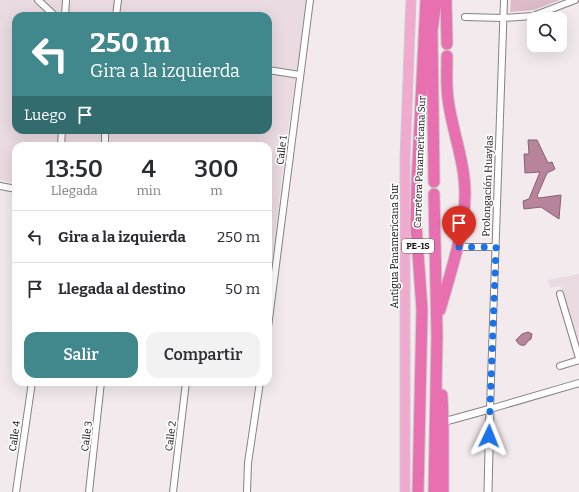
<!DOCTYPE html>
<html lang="es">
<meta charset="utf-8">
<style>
:root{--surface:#fff;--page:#f2f2f3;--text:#2b2b33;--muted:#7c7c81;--line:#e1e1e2;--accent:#40888b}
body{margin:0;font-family:Bitter,serif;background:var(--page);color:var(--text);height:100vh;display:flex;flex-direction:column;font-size:15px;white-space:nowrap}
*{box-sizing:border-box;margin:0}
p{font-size:13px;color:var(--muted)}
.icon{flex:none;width:22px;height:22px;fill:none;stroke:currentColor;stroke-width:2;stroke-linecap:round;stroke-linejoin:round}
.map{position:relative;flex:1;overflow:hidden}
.panel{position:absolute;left:12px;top:142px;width:260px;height:244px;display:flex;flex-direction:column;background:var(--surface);border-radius:12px;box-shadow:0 4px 16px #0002}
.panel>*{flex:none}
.banner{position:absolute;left:12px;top:12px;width:260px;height:122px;border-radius:12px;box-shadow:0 4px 16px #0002;background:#40888b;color:#fff;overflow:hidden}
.tools{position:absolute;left:527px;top:12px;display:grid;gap:8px}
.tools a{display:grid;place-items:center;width:40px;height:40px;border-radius:8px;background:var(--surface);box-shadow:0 4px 16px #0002;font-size:20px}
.pin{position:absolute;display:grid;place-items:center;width:34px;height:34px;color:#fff;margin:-41px -17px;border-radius:50% 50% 50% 0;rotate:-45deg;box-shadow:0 0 4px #0007}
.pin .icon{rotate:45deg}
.me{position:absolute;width:44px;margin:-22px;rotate:2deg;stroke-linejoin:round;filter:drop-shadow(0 0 3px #0008)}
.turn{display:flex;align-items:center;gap:14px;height:84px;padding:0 12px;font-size:18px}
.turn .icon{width:52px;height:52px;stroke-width:2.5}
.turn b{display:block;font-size:28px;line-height:34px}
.then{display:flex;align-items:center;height:38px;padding:0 12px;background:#0003;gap:8px;font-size:15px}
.eta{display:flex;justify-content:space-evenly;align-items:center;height:68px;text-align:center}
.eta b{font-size:24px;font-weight:600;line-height:28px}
.button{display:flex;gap:8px;margin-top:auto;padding:8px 12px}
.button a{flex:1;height:46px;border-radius:12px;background:var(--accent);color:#fff;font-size:16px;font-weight:600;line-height:46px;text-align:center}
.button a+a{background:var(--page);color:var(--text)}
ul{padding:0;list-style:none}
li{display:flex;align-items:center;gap:12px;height:52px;padding:0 12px;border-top:1px solid var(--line)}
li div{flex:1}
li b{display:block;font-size:15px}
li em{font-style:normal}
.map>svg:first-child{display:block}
.built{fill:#eadae1;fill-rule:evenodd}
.green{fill:#dcbaca}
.water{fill:#b7849c;stroke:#856172}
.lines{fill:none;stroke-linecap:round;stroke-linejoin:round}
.minor-casing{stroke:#888184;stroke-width:8}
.tertiary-casing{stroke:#888184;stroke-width:9}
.primary-casing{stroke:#cbcaca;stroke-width:11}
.motorway-casing{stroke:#cbcaca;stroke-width:13}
.minor{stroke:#fff;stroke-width:6}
.tertiary{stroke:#fff;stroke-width:7}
.primary{stroke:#f1a9d0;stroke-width:9}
.motorway{stroke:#e86fb0;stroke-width:11}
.route{stroke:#1a73e8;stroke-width:7;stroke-dasharray:0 12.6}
.labels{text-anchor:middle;stroke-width:3.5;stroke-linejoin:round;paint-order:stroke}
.shield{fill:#fff;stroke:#585657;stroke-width:1}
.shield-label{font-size:9px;font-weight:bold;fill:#110e0f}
.street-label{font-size:10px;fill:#110e0f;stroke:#fff}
</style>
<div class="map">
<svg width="579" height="492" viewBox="0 0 579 492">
<rect width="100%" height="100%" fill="#f2eaed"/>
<!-- built -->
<path class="built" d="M0 0H306L297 70 286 142 269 287H268V146H16V183L0 180ZM16 16H268V130H16Z
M579 274V349L561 286 550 288 548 280Z"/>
<!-- green -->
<path class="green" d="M511 0H560L534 10 510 12Z"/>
<!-- water -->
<path class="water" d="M528 140H537L548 163 552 162 555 169 547 173 537 196 539 198 561 195 559 219 541 207 524 209 523 201 529 199 540 172 525 173 524 154H529Z
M528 332 532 334 531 339 528 341 525 345C520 346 518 344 516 340L522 334Z"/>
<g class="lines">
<defs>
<path id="minor" d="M38 0 55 16
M504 0 490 409 579 383
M65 16 66 0
M116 16 118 0
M465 17 503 18 533 16 575 0
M268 70 300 75
M61 146 62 130
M105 146V130
M0 186 16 189
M457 247H496
M560 294 579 358
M268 327 310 0
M560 366 579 360
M16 492 32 382
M89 492 101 382
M173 492 186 382
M247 492 248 463 260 382"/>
<path id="tertiary" d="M443 422 490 409 488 492"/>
<path id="primary" d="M405 492V159L411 0"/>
<path id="motorway" d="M446 0 447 44
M434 182 432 31 436 0
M440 310C450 274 465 231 465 194 465 161 452 131 448 99 446 85 447 70 447 56
M442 395 443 422V492
M418 492 422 309 416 226 417 183 426 0
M434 492 437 336 434 194"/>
</defs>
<!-- minor casing -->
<use href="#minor" class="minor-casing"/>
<!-- tertiary casing -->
<use href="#tertiary" class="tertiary-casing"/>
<!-- primary casing -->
<use href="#primary" class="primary-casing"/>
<!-- motorway casing -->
<use href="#motorway" class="motorway-casing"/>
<!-- minor -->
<use href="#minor" class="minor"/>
<!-- tertiary -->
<use href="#tertiary" class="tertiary"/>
<!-- primary -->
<use href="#primary" class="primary"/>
<!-- motorway -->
<use href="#motorway" class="motorway"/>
</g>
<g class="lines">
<!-- route -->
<path class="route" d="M459 247H496L489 436"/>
</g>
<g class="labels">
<!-- shield labels -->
<rect class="shield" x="402" y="239" width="32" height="14" rx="3"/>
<g class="shield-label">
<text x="418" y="249">PE-1S</text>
</g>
<!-- street labels -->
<g class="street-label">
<text transform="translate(281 150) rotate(-83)" y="4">Calle 1</text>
<text transform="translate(419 162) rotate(-88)" y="4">Carretera Panamericana Sur</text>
<text transform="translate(487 186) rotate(-88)" y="4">Prolongación Huaylas</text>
<text transform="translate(394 246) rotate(-90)" y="4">Antigua Panamericana Sur</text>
<text transform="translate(14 436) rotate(-82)" y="4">Calle 4</text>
<text transform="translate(86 436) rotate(-83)" y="4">Calle 3</text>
<text transform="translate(170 436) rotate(-83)" y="4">Calle 2</text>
</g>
</g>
</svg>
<div class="tools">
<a><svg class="icon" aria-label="search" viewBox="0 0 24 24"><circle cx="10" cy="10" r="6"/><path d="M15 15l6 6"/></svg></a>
</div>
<div class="pin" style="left:459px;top:247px;background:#d93025"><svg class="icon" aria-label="arrive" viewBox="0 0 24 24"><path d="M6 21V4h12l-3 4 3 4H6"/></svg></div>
<svg class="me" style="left:489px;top:436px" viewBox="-20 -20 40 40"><path d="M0-17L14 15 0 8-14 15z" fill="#1a73e8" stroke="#fff" stroke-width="4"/></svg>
<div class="banner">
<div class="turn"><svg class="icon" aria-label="left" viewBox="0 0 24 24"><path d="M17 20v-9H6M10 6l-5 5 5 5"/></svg><div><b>250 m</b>Gira a la izquierda</div></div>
<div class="then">Luego<svg class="icon" aria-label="arrive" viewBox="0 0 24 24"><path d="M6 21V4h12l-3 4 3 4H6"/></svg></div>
</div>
<section class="panel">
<div class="eta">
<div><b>13:50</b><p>Llegada</p></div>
<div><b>4</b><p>min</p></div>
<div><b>300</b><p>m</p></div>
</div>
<ul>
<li><svg class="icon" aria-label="left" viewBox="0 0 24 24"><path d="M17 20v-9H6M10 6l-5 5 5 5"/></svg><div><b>Gira a la izquierda</b></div><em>250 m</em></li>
<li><svg class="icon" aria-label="arrive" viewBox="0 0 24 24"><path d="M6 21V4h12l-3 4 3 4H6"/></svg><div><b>Llegada al destino</b></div><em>50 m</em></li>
</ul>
<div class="button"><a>Salir</a><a>Compartir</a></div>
</section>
</div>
